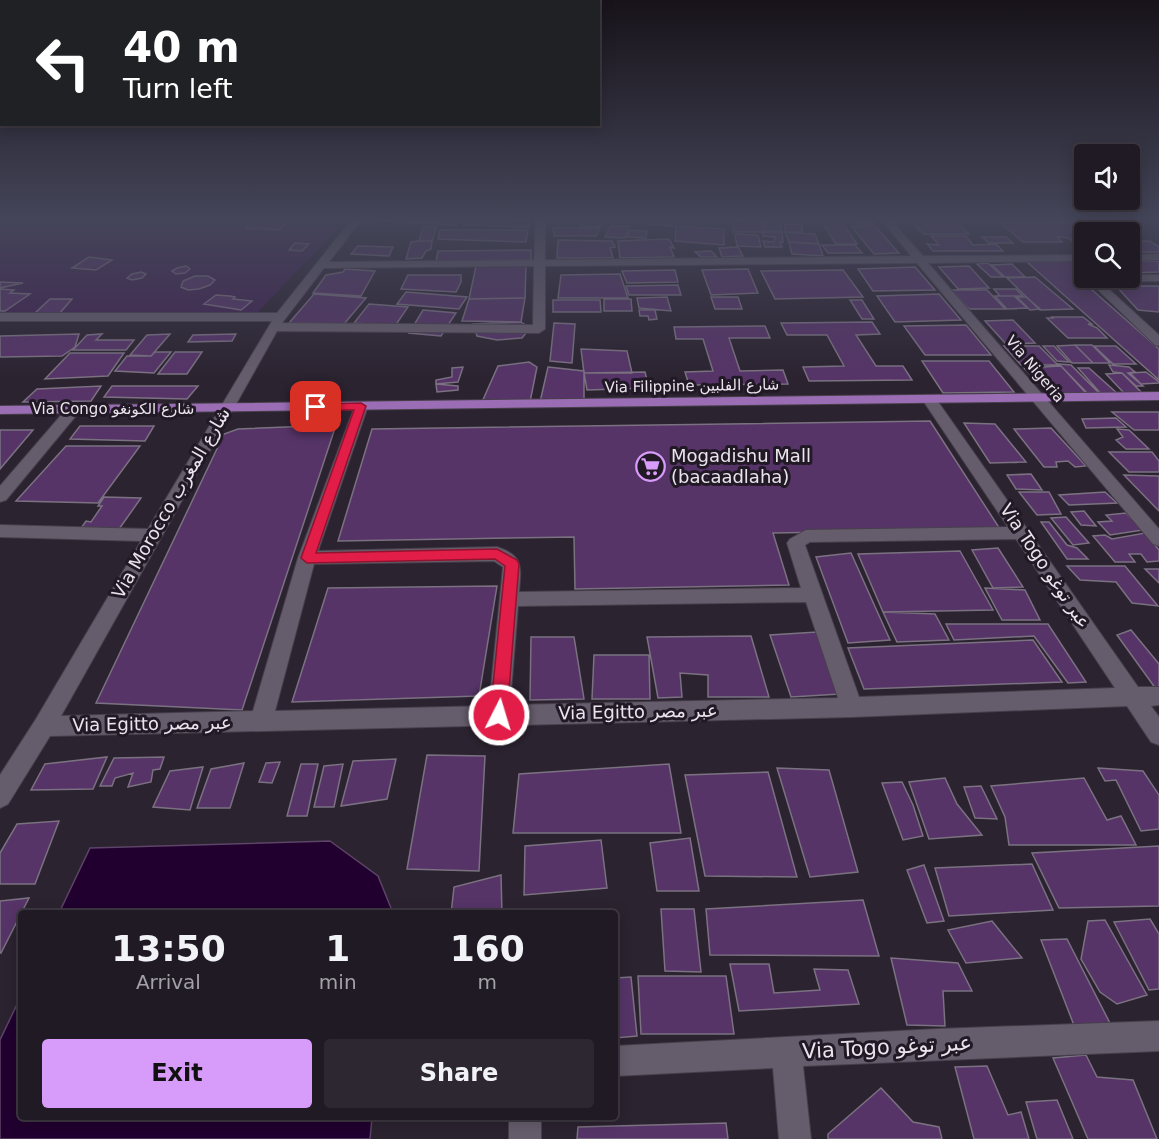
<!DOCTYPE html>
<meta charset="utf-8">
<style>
:root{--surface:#201a24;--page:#2d2731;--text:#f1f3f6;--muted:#a2a1a6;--line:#3d3841;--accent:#d79bf9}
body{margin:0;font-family:"DejaVu Sans","Noto Naskh Arabic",sans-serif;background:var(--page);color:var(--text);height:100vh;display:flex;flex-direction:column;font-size:22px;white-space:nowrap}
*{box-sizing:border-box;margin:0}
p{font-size:20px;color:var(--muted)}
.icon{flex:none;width:33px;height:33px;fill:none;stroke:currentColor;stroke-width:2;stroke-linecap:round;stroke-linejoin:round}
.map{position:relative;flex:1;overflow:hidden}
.details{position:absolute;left:18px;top:910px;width:600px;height:210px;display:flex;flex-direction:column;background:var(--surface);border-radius:6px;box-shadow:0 3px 15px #0003,0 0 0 2px var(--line)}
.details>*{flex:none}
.guide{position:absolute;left:0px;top:0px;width:600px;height:126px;box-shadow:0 3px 15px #0003,0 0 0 2px var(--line);background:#202124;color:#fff;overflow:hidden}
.buttons{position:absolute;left:1074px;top:144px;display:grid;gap:12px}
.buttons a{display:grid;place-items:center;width:66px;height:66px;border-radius:6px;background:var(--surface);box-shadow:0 3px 15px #0003,0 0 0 2px var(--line);font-size:30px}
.pin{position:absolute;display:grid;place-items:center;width:51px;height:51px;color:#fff;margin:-26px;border-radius:12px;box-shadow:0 3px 9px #0006}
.me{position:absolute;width:66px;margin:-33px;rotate:5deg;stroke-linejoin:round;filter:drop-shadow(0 0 4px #0008)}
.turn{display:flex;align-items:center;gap:21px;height:126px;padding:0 24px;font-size:27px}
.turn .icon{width:78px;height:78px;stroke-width:2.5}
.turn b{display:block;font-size:42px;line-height:51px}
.eta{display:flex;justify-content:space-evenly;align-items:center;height:102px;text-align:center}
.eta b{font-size:36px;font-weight:700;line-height:42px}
.cta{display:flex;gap:12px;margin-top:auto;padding:12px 24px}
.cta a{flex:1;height:69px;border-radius:6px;background:var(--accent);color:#111;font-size:24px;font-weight:700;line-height:69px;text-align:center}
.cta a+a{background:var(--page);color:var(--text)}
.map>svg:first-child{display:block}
.green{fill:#402250}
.water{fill:#21002f;stroke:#5d4468;stroke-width:1.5}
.building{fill:#563468;stroke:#7b7181;stroke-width:1.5}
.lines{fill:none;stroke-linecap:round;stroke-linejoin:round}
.minor-casing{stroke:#47404b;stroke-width:2}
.major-casing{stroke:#47404b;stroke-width:2}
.minor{fill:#665d6c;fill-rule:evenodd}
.major{fill:#9b6db4;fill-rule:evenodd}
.route{fill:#e11d48;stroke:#92132f;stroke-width:1.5}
.labels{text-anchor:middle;stroke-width:6;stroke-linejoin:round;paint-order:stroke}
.far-street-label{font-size:15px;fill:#eae4ed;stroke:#221926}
.poi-label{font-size:18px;fill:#eae4ed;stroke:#221926;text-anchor:start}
.street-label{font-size:18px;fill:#eae4ed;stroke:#221926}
.near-street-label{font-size:21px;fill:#eae4ed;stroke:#221926}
</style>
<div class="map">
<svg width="1159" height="1139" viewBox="0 0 1159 1139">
<rect width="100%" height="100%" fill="#2b2330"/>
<!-- green -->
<path class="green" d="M0 219H347L256 314H0Z"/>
<!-- water -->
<path class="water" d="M330 841 378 876 393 913H59L90 848Z
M21 996V1118H372L370 1139H0V1040Z"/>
<!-- building -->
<path class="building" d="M255 219H290L279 230 245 228Z
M381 219H439L436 224 380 221Z
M442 219H461L457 225 438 224Z
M468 219H487L482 225H464Z
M492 219 529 221V227L488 226Z
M651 219H673L672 226 661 225V222H657V225H650Z
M820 219H840L857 244H836Z
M849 219H871L875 223H852Z
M909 219H954L969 234H923Z
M1048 219H1101L1102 220 1050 221Z
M734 221 762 222V232H733Z
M580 222H605L598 227H580Z
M764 222 781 223V232L764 231Z
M1001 223H1099L1114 232H1084V252L1069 238 1057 237 1062 242H1023Z
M785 224 802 225V232H785Z
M874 225 899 253 874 254 851 226Z
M610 226H629L625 238 605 237Z
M676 226 724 229V245L675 241Z
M423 227H437L432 241H419Z
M553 228H600L596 236H554Z
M440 230H528L526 242 438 239Z
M630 230 647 231 646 238 627 237Z
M762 232H782L783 242H780L782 247H765L763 241 774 242 775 237 763 236Z
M785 232 815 234 819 244 789 242Z
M735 234 758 235 761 247 737 246Z
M931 236H966L973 245 996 244 1003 251H933L927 244 939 245Z
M982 237H1006L1013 243H989Z
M669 239 674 248 670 247 674 257 620 258 618 241Z
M558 240 612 241 615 247 610 248 613 258H557Z
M419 241H432L431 249 426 251 422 258 406 259 411 242Z
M1130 241H1150L1159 247V252H1141L1130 244Z
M789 242 819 244 823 256 792 254Z
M295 243 309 244 302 251 289 250Z
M822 245H855L862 253H828Z
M358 246 393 247 389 256 351 254Z
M738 247 743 256 722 257 719 248Z
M531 250V260L436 261 438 251Z
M711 251 717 257H701L695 252Z
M89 257 112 260 96 270 72 268Z
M1026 261H1084V273H1073L1159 349V380Z
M1130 261H1159V272L1130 273Z
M988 263 1003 277H991L977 264Z
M1012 264 1025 277H1005L992 265Z
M186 266 190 269 185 273 176 274 172 271 177 268Z
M476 266H526L525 298 469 299Z
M969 266 989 288 958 289 939 267Z
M915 267 935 290 873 291 858 269Z
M345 269 375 271 361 296 313 293 326 275 343 272Z
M748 269 758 293 711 295 702 270Z
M675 270 678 282 627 283 622 271Z
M843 270 863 297 775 299 761 271Z
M141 272 146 274 142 278 132 280 127 278 132 274Z
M620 274 628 298H558L561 275Z
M408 275H461V282L456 292 401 289Z
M195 276H208L215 280 210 285 199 289 188 290 181 287 183 281Z
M1035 277 1073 309 1040 310 1007 278Z
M0 282 23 283 0 288Z
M678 285 681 295H629L626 286Z
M1116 286H1159V312L1138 310Z
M0 289 14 290 10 293 30 294 5 311H0Z
M994 289H1016L1023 296H1000Z
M951 290H987L1005 309H969Z
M406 292 467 297 459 309 397 304Z
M314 294 366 298 344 324 289 323Z
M939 294 961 320 895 322 877 296Z
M216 295 230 296 235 297 233 299 252 301 241 310 204 304Z
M995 296H1014L1027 308 1007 309Z
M667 297 671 311 639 308 637 298Z
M711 297H738L742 309H715Z
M1017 297H1026L1040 309 1030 310Z
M525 298 521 322 462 321 469 299Z
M50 299H72L59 314H34Z
M604 299H631L632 311H604Z
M553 300H600L601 312H553Z
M850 300H862L874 319H862Z
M369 304 408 307 395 326 354 323Z
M423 310 456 313 441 336 409 333Z
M639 310H655L657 319 649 320 648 316H640Z
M1052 317H1083L1092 324H1088L1097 328 1107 338H1068L1047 318H1053Z
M1013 320 1035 343 1006 344 985 321Z
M521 322 530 328 522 338 497 340 477 336 473 324Z
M872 322 880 334 856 335 876 366H903L912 380 809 381 803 367 844 366 827 335H787L781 323Z
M554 323 575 324 572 363 550 361Z
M966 325 991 355H925L904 326Z
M765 326 770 338H729L740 371 783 370 788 384 689 385 685 372 713 371 703 339H676L674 327Z
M79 334 75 347 62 356 0 357V336Z
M102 334 96 340H134L126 350H73L87 335Z
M170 334 151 356 130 355 147 335Z
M236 334 232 341 188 342 193 335Z
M1075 345 1093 363H1072L1057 346Z
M1075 345H1092L1110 363H1093Z
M1004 346H1039L1058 365H1021Z
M1043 346H1054L1069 362 1057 361Z
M1094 346H1116L1136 364H1113Z
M581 349 627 351 632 373H584Z
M155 352H171L154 373 115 371 127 356H151Z
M175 352H202L187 374H158Z
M70 353H124L108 376 45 379Z
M922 361H989L1014 392 943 393Z
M529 362 537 367 530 402H482L498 366Z
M1059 364 1071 365 1100 394H1088Z
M1109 365 1129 367 1135 372 1128 373 1143 386H1136L1122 373 1113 372Z
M1061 366 1086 393 1048 394 1024 368Z
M463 367 458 382 436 384V380L452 377V368Z
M548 367 584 371V404L540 402Z
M1078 368H1089L1118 394 1102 395Z
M645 372 649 388 587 390 584 373Z
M1146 372 1159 382V383L1141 384 1130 373Z
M1122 373 1143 394 1124 393 1106 374Z
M436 384 458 386V390L437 392Z
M101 386 91 401 23 402 37 389Z
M112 386H198L187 399 104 397Z
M1112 412H1159V430H1134Z
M1116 418 1126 427 1086 428 1082 419Z
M930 421 1000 529 773 533 789 585 575 589 574 537 338 541 372 429Z
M964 423 995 424 1026 462 990 463Z
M336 425 242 710 96 703 224 434 238 429Z
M80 426H154L145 441 70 439Z
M1051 428 1086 466 1075 467 1068 461 1056 462 1057 467H1044L1014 429Z
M1117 429 1129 430 1149 449H1126L1116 440 1123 437Z
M0 430H33L0 469Z
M66 446H140L98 503 16 501Z
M1109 452H1152L1159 461V472H1129Z
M1031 474 1042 490 1016 489 1007 475Z
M1124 475 1159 476V511Z
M1019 492H1049L1061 514 1037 515Z
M1105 492 1117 503 1069 505 1059 495Z
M104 497 141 498 117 532 79 531 86 521 91 522 102 506H98Z
M1084 511 1096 526 1081 525 1071 512Z
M1126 513 1143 530 1110 535 1098 522 1112 521 1106 515Z
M1066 517 1089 543 1073 545 1051 518Z
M1041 522H1049L1067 545 1077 548 1088 559H1067Z
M1145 533 1159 550V561L1147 562 1141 554H1129L1135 562H1115L1093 536 1105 535 1112 539Z
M998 548 1023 587 993 588 972 550Z
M960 551 993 610 883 612 858 554Z
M851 553 890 640 848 643 816 557Z
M1067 566H1125L1158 606 1132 603 1116 582 1080 580Z
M1145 569H1159V583Z
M497 586 479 696 292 702 328 588Z
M985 588 1025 590 1040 620H1002Z
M883 612 935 614 949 640 897 642Z
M946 624H1048L1086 682 1068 683 1034 636 954 640Z
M1131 630 1159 664V689H1156L1117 635Z
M817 632 840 694 791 697 770 635Z
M751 636 769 697H708V675L680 673 682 697 658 698 647 637Z
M531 637H574L584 699 530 700Z
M1033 640 1062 682 864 689 848 648Z
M594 655H649L650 699H592Z
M427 755 485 756 479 871 407 869Z
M107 757 93 789 31 790 45 764Z
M164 757 160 769 153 770 151 782 128 787 133 773 115 778 112 786H100L114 758Z
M396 759 387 799 341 806 353 761Z
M280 762 272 783 259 782 266 763Z
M244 763 230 808H197L211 769Z
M301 764H318L307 816H287Z
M343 764 334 807H314L324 766Z
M669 764 681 833H513L519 774Z
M203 767 190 810 153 807 170 771Z
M777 768 829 770 858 872 810 877Z
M1098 768 1143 771 1159 795V829L1141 831 1116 780 1105 781Z
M768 772 797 877 705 876 685 775Z
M945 778 957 804 982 835 929 839 909 782Z
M1084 778 1107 820 1121 816 1136 845H1009L1005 817 991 786Z
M902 782 913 805 923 836 903 840 882 783Z
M981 786 997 819 975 818 964 787Z
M59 821 35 884H0V853L17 824Z
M690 838 699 891H657L650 843Z
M601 840 607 888 524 895 525 846Z
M1159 846V906L1059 908 1032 853Z
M1032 864 1053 910 949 916 935 868Z
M924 865 944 921 927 923 907 870Z
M501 875 502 914H451L454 887Z
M29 898 1 953H0V901Z
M863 900 879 956 710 955 706 909Z
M661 909H694L701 972 665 971Z
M524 910H604V914H524Z
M1150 919 1159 934V989L1149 990 1114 922Z
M1105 920 1147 995 1117 1004 1100 992 1081 959 1088 921Z
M992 921 1022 958 966 963 948 930Z
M1067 939 1114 1031 1075 1028 1041 940Z
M891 958 958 963 972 991H943L945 1026 907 1025Z
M730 964H769L774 993 820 990 814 969 848 970 859 1004 739 1011Z
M638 976H726L734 1034H641Z
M631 977 637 1036 615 1038V978Z
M1086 1055 1097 1077 1133 1080 1157 1139H1088L1053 1058Z
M987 1066 1008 1115 1021 1112 1029 1139H974L955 1067Z
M881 1088 913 1122 939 1127 942 1139H828V1134Z
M1057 1100 1073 1139H1037L1026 1102Z
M726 1123 728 1139H577L578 1127Z"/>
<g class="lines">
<defs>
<path id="minor" d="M352 219H362L329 262 534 260 536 219H545V260L911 256 881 219H890L923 256 1084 255V261L928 263 1159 529V546L1153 544 917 263 545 266V329L539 333 277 331 61 716 253 711 298 558 356 403H366L368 406 318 551 497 547C524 556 521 567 519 592L801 588 787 543 790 539 806 530 1008 527 922 399 929 395 934 396 1138 687H1159V705L1151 706 1159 717V745L1151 742 1127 706 852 717 50 736 8 804 0 808V775L36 719 141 541 0 537V525L148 529 272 321H0V313H277ZM534 266 533 325 282 323 324 268ZM1016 539 1115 688 859 697 805 545 810 542ZM494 561 503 567 489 706 275 711 314 564ZM806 602 838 698 510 705 518 606Z
M1159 254V260L1130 261V255Z
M1130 275H1159V281L1101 282 1159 335V346L1155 345 1090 282 1093 278H1130Z
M74 405 79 406 81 409 79 412 6 500 0 502V486L69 406Z
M1159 1021V1051L803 1066 811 1139H779L773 1068 615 1076V1046L937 1029Z
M509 1118H541V1139H509Z"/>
<path id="major" d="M1159 392V400L0 414V406Z"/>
</defs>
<!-- minor casing -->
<use href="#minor" class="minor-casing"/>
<!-- major casing -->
<use href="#major" class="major-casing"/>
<!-- minor -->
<use href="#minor" class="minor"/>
<!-- major -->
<use href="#major" class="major"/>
</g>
<!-- sky -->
<linearGradient id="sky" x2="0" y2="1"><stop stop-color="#18131a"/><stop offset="0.58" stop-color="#444559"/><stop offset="1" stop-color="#444559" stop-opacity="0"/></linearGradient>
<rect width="1159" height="378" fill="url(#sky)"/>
<!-- route -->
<path class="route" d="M361 403 366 406 316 553 497 549 517 560 519 564 507 715 504 720 499 722 493 720 490 715 505 566 495 559 307 563 301 558 354 410H316L311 407 316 404Z"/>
<!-- icons -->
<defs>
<symbol id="supermarket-ring" viewBox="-11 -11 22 22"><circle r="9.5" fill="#221926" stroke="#d79bf9" stroke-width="1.5"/><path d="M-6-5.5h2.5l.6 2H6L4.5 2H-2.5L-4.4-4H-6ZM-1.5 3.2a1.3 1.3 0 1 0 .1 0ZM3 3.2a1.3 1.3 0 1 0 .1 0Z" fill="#d79bf9"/></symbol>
</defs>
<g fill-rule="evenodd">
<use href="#supermarket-ring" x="634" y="450" width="33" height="33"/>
</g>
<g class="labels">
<!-- far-street labels -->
<g class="far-street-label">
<text transform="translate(1035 369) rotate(50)" y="5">Via Nigeria</text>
<text transform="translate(692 386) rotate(-1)" y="5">Via Filippine شارع الفلبين</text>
<text x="113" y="414">Via Congo شارع الكونغو</text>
</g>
<!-- poi labels -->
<g class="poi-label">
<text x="671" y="462">Mogadishu Mall<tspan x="671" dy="21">(bacaadlaha)</tspan></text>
</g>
<!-- street labels -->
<g class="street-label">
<text transform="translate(171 503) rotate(-60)" y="6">Via Morocco شارع المغرب</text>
<text transform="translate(1045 566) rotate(56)" y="6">Via Togo عبر توغو</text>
<text transform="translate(638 712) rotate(-1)" y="6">Via Egitto عبر مصر</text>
<text transform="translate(152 724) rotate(-1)" y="6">Via Egitto عبر مصر</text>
</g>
<!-- near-street labels -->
<g class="near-street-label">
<text transform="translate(887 1047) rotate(-3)" y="7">Via Togo عبر توغو</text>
</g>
</g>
</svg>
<div class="buttons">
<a><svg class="icon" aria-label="sound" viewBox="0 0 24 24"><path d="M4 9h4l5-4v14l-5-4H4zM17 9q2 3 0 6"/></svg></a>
<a><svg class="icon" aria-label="search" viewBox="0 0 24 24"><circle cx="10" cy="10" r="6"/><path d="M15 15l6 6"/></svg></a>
</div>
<div class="pin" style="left:316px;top:407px;background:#d93025"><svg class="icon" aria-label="arrive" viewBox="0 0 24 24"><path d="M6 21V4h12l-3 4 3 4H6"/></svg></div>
<svg class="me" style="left:499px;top:715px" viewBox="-20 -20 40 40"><circle r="17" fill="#e11d48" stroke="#fff" stroke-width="3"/><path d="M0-11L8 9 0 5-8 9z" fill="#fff"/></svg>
<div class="guide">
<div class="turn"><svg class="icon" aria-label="left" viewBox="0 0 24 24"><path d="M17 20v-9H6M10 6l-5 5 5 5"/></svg><div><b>40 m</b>Turn left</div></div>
</div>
<section class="details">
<div class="eta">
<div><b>13:50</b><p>Arrival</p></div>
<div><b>1</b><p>min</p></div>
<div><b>160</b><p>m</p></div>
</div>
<div class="cta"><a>Exit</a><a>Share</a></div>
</section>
</div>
